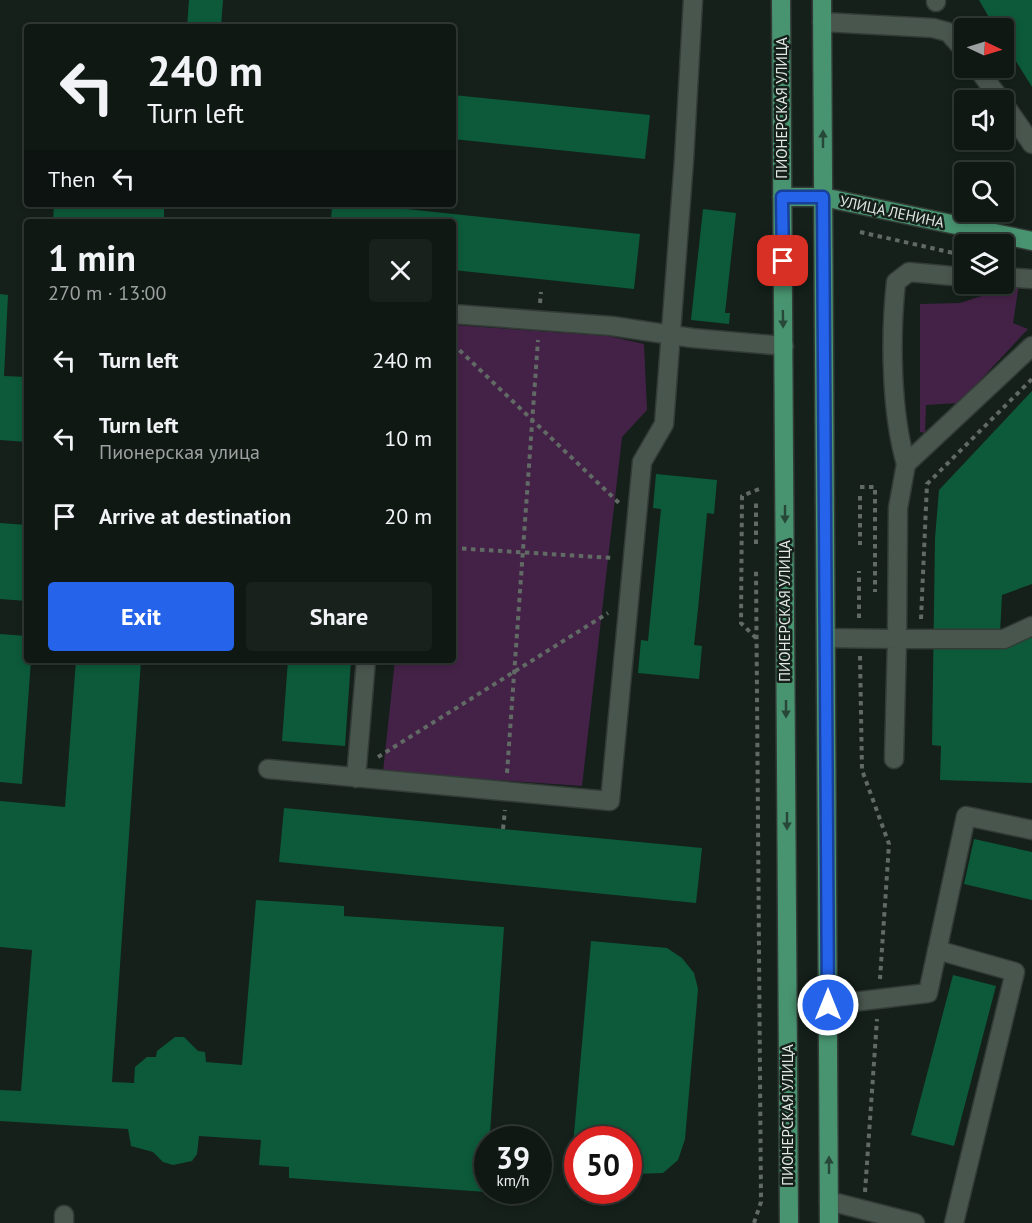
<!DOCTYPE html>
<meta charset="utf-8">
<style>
:root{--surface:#101814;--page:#19211d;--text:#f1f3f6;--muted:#9ca0a0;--line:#303734;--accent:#2563eb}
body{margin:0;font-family:"PT Sans",sans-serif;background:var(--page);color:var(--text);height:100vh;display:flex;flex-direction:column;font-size:22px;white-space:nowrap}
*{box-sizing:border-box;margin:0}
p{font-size:20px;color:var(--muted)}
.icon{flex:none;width:33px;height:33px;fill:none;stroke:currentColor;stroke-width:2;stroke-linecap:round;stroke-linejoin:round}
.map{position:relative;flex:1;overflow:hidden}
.panel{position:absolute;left:24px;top:219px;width:432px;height:444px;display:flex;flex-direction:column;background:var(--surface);border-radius:6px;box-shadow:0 3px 9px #0003,0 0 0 2px var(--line)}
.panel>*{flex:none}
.banner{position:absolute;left:24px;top:24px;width:432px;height:183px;border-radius:6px;box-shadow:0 3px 9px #0003,0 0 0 2px var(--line);background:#101814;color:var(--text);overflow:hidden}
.needle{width:39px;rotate:94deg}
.controls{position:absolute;left:954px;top:18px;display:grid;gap:12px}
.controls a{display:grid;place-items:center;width:60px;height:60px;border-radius:6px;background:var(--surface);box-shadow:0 3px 9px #0003,0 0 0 2px var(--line);font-size:30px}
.speed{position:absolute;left:474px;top:1126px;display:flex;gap:12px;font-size:30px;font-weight:700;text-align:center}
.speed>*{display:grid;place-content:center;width:78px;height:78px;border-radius:50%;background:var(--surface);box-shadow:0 3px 9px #0003,0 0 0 2px var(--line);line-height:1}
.speed small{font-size:15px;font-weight:400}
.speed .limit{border:9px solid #d22;background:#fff;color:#111}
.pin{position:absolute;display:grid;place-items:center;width:51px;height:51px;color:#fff;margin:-26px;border-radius:12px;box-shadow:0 3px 9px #0006}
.me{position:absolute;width:66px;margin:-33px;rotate:0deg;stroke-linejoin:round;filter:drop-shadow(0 0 4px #0008)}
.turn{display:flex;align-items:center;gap:21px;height:126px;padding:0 24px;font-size:27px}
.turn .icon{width:78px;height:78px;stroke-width:2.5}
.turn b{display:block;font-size:42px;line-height:51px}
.then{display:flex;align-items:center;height:57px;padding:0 24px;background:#0003;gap:12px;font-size:22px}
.round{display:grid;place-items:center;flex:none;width:63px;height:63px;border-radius:6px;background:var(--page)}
.head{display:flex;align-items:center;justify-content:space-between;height:102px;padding:0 24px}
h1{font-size:36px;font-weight:600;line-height:45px}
.button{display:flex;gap:12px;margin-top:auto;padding:12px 24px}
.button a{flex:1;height:69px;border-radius:6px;background:var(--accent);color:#fff;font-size:24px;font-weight:600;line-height:69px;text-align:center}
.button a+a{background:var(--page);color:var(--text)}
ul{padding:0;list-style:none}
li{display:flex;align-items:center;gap:18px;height:78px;padding:0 24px}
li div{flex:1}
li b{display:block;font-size:22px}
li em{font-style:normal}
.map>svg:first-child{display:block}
.green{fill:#442247}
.building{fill:#0c5a3a}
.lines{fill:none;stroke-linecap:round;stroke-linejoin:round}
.minor-casing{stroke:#333b36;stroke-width:21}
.major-casing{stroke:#333b36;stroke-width:21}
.path{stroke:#616a65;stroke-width:4;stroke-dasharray:4.5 4.5;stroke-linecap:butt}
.minor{stroke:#49564e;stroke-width:18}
.major{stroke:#489370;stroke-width:18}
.oneway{fill:#274838}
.route-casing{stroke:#184099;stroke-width:15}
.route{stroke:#2563eb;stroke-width:10}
.labels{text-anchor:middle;stroke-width:5;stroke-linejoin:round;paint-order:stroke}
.street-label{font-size:15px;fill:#e1e8e4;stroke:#15201a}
</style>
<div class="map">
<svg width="1032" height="1223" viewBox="0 0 1032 1223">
<rect width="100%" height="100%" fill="#15201a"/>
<!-- green -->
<path class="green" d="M1019 284 1013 323 1028 329 959 403 926 405 925 433 920 432V304L960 303Z
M453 325 608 336 644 344 647 410 622 437 582 786 383 772 395 660H453Z"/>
<!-- building -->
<path class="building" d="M189 0H223L221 27H187Z
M979 0H1032V87L1004 42V28H995Z
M453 95 650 115 645 159 453 139Z
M54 204H164V222H53Z
M332 204H359L640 234 634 289 453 270V222H331Z
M703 209 736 213 725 313H730L729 324 691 320Z
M0 294 8 295 4 376 27 377V442L0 440Z
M1032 391V584L1002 595 1000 633 1032 634V783L940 780 941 746 932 745 935 538 939 490Z
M656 474 717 480 714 514 707 513 698 609 694 645 702 646 699 679 638 673 641 640 648 641 656 560 661 509 653 508Z
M0 523 27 525V601L0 599Z
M0 634 27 636V660H31L22 784 0 782Z
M76 660H141L112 1082 134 1083 135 1067 147 1057H156L157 1051 175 1037H184L198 1051 205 1052 206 1062 242 1065 256 900 344 906V916L504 927 486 1192 289 1178V1167L259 1165 261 1140 199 1136 197 1154 192 1161 173 1165 163 1162 153 1152 131 1146 128 1129 0 1121V1090L21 1091 32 950 0 947V801L65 807Z
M288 660H351L345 746 282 741Z
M284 808 702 848 696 903 279 862Z
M974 839 1032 852V900L964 884Z
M591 941 667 948 682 958 694 973 698 989 685 1139 678 1160 663 1173 636 1174 628 1169V1140H578V1158L572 1157Z
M953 975 996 986 954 1146 911 1135Z"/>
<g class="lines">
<defs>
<path id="minor" d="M936 0V2
M822 22 933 28 948 32 964 50
M977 68 1001 100
M1004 104 1032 144
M1004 277 1032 279
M453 314 612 326 692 338 784 346
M1032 346 906 464 898 508 897 639H1004L1032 626
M906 464C891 412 890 337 896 282L909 272 964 277
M826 638 897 639 894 759
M268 769 610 801 642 462 664 424 684 160 693 0
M356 778 366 660
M937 950 1015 972 954 1223
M828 1005 928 993 966 816 1032 830
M829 1201 915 1223
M64 1223V1215"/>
<path id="major" d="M781 0 789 1223
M822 0 829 1223
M782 197H823L1032 241"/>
</defs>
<!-- minor casing -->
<use href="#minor" class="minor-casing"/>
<!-- major casing -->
<use href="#major" class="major-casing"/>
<!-- path -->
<path class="path" d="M860 232 958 254
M540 303 541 292
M453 344 619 503
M860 487H875V592
M860 496V545
M756 544V502
M453 548 613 558
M859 618V571
M921 619 927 484 1032 379
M756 638 741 623 742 496 759 489
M860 656 862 770 889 844 880 979
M378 757 608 613
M507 773 538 340
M503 829 505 810
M865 1192 877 1019
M754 1223 761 1202 756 570"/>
<!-- minor -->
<use href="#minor" class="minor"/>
<!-- major -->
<use href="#major" class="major"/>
</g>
<!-- one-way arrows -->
<defs><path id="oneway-solid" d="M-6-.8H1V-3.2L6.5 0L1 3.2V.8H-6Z" transform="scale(1.5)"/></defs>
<g class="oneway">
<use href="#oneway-solid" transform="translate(823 139) rotate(-90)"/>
<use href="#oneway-solid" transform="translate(783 319) rotate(89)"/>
<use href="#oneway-solid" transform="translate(785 514) rotate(90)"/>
<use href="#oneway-solid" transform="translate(786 709) rotate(90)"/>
<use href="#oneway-solid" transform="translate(787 821) rotate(90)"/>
<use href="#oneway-solid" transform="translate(829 1165) rotate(-90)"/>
</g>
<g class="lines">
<defs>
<path id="route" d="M783 261 782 197H823L828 1005"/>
</defs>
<!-- route casing -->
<use href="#route" class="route-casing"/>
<!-- route -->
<use href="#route" class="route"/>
</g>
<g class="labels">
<!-- street labels -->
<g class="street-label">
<text transform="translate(782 108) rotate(-90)" y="5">ПИОНЕРСКАЯ УЛИЦА</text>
<text transform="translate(892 212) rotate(12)" y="5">УЛИЦА ЛЕНИНА</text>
<text transform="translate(785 611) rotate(-90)" y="5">ПИОНЕРСКАЯ УЛИЦА</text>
<text transform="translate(788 1115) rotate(-90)" y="5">ПИОНЕРСКАЯ УЛИЦА</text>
</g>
</g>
</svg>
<div class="controls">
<a><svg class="needle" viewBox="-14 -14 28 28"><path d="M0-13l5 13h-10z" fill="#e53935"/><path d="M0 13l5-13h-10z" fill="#9ca0a0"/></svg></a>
<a><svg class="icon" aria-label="sound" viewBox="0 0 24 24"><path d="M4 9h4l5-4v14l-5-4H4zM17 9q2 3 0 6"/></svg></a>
<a><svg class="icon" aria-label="search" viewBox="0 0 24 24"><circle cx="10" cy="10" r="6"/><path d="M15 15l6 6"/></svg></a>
<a><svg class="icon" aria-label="layers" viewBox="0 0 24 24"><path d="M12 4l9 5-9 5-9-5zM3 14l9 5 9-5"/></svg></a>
</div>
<div class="speed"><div>39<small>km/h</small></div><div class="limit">50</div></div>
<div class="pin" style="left:783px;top:261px;background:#d93025"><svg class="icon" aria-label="arrive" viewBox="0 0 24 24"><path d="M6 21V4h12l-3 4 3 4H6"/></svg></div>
<svg class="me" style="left:828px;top:1005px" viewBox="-20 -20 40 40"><circle r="17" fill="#2563eb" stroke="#fff" stroke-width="3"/><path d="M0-11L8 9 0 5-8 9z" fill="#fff"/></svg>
<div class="banner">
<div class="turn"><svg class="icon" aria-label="left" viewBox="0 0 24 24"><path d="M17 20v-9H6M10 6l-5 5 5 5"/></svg><div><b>240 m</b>Turn left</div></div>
<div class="then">Then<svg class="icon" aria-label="left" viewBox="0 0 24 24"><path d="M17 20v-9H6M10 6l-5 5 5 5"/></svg></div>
</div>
<section class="panel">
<div class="head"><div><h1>1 min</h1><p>270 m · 13:00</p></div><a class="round"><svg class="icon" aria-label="close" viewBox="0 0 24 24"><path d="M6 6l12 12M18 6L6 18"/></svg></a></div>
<ul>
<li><svg class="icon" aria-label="left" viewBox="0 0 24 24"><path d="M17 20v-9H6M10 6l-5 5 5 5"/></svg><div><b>Turn left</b></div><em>240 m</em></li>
<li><svg class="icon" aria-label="left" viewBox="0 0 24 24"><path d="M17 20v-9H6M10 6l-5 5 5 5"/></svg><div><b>Turn left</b><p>Пионерская улица</p></div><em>10 m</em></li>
<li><svg class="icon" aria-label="arrive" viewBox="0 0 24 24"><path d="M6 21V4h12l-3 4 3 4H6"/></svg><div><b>Arrive at destination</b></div><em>20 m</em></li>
</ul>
<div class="button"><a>Exit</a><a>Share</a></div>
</section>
</div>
